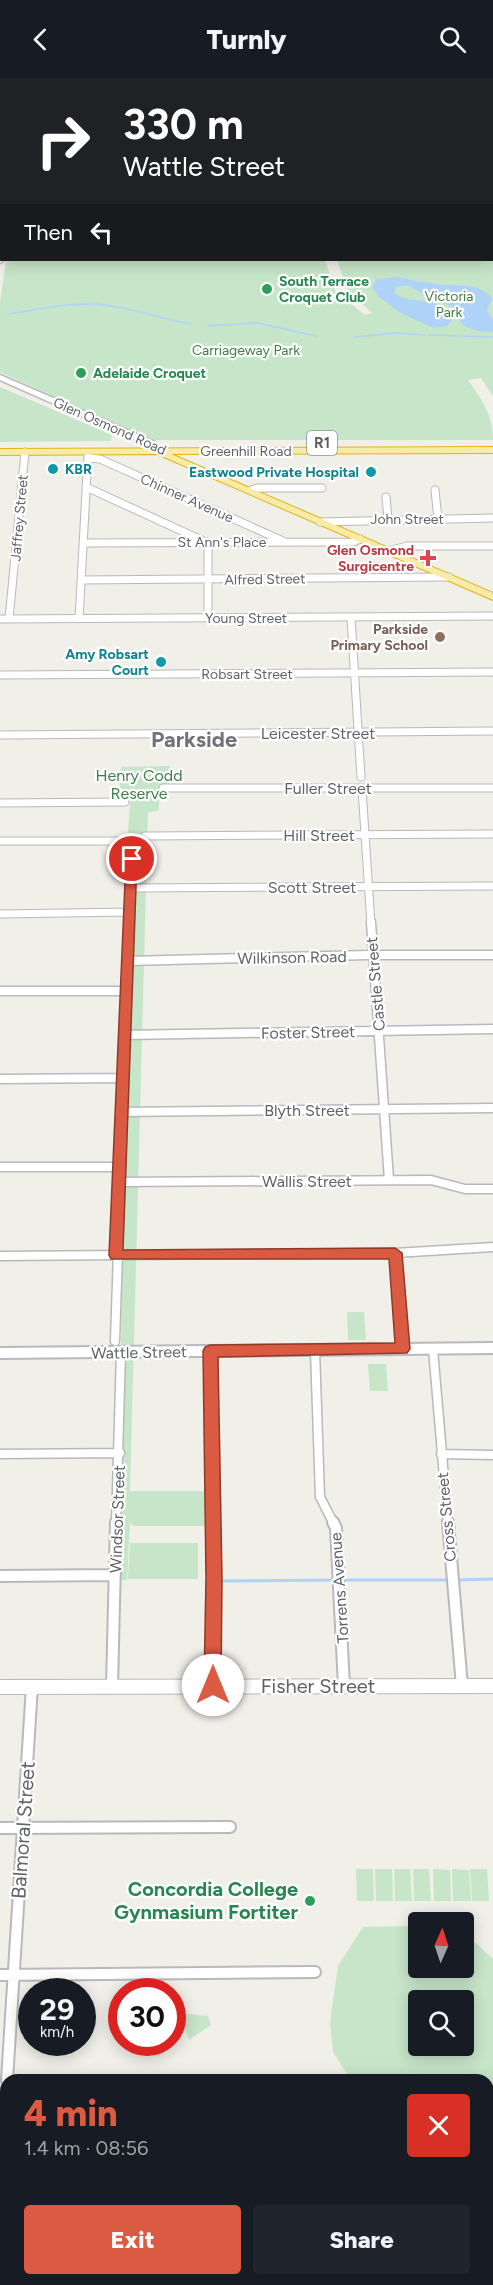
<!DOCTYPE html>
<meta charset="utf-8">
<style>
:root{--surface:#171b24;--page:#20242c;--text:#f1f3f6;--muted:#9ea1a6;--accent:#db5a42}
body{margin:0;font-family:Figtree,sans-serif;background:var(--page);color:var(--text);height:100vh;display:flex;flex-direction:column;font-size:22px;white-space:nowrap}
*{box-sizing:border-box;margin:0}
p{font-size:20px;color:var(--muted)}
.icon{flex:none;width:33px;height:33px;fill:none;stroke:currentColor;stroke-width:2;stroke-linecap:round;stroke-linejoin:round}
.map{position:relative;flex:1;overflow:hidden}
.panel{position:absolute;left:0px;top:1996px;width:494px;height:212px;display:flex;flex-direction:column;background:var(--surface);border-radius:18px 18px 0 0;box-shadow:0 3px 15px #0003}
.panel>*{flex:none}
.top-card{position:absolute;left:0px;top:0px;width:494px;height:183px;box-shadow:0 3px 15px #0003;background:#202124;color:#fff;overflow:hidden}
.needle{width:39px;rotate:3deg}
.fabs{position:absolute;left:408px;top:1834px;display:grid;gap:12px}
.fabs a{display:grid;place-items:center;width:66px;height:66px;border-radius:6px;background:var(--surface);box-shadow:0 3px 15px #0003;font-size:30px}
.speed{position:absolute;left:18px;top:1900px;display:flex;gap:12px;font-size:30px;font-weight:700;text-align:center}
.speed>*{display:grid;place-content:center;width:78px;height:78px;border-radius:50%;background:var(--surface);box-shadow:0 3px 15px #0003;line-height:1}
.speed small{font-size:15px;font-weight:400}
.speed .limit{border:9px solid #d22;background:#fff;color:#111}
.pin{position:absolute;display:grid;place-items:center;width:51px;height:51px;color:#fff;margin:-26px;border:3px solid #fff;border-radius:50%;box-shadow:0 2px 6px #0007}
.me{position:absolute;width:66px;margin:-33px;rotate:0deg;stroke-linejoin:round;filter:drop-shadow(0 0 4px #0008)}
.turn{display:flex;align-items:center;gap:21px;height:126px;padding:0 24px;font-size:27px}
.turn .icon{width:78px;height:78px;stroke-width:2.5}
.turn b{display:block;font-size:42px;line-height:51px}
.then{display:flex;align-items:center;height:57px;padding:0 24px;background:#0003;gap:12px;font-size:22px}
.round{display:grid;place-items:center;flex:none;width:63px;height:63px;border-radius:6px;background:var(--page)}
.head{display:flex;align-items:center;justify-content:space-between;height:102px;padding:0 24px}
h1{font-size:36px;font-weight:800;line-height:45px;color:var(--accent)}
.cta{display:flex;gap:12px;margin-top:auto;padding:12px 24px}
.cta a{flex:1;height:69px;border-radius:6px;background:var(--accent);color:#fff;font-size:24px;font-weight:800;line-height:69px;text-align:center}
.cta a+a{background:var(--page);color:var(--text)}
header{display:flex;justify-content:space-between;align-items:center;height:78px;padding:0 24px;background:var(--surface);font-size:27px;font-weight:800}
.map>svg:first-child{display:block}
.green{fill:#c7e5c9;fill-rule:evenodd}
.water{fill:#afd2f8}
.lines{fill:none;stroke-linecap:round;stroke-linejoin:round}
.stream-far1{stroke:#afd2f8;stroke-width:1.5}
.stream{stroke:#afd2f8;stroke-width:3}
.minor-far2-casing{stroke:#b8b9bd;stroke-width:9}
.minor-far1-casing{stroke:#b8b9bd;stroke-width:11}
.minor-casing{stroke:#b8b9bd;stroke-width:14}
.tertiary-far1-casing{stroke:#b8b9bd;stroke-width:14}
.tertiary-casing{stroke:#b8b9bd;stroke-width:16}
.secondary-casing{stroke:#b9bbc0;stroke-width:3}
.trunk-casing{stroke:#e4b314;stroke-width:2}
.minor-far2{stroke:#fff;stroke-width:7}
.minor-far1{stroke:#fff;stroke-width:8}
.minor{stroke:#fff;stroke-width:10}
.tertiary-far1{stroke:#fff;stroke-width:10}
.tertiary{stroke:#fff;stroke-width:14}
.secondary{fill:#fff;fill-rule:evenodd}
.trunk{fill:#f6eca7;fill-rule:evenodd}
.route{fill:#db5a42;stroke:#8e3a2b;stroke-width:1.5}
.leisure-dot{fill:#2e9e5b;stroke:#fff;stroke-width:2}
.culture-dot{fill:#0f9aa8;stroke:#fff;stroke-width:2}
.health-dot{fill:#e0444e;stroke:#fff;stroke-width:2}
.education-dot{fill:#8d6e63;stroke:#fff;stroke-width:2}
.labels{text-anchor:middle;stroke-width:4.5;stroke-linejoin:round;paint-order:stroke}
.far-leisure-label{font-size:14px;font-weight:bold;fill:#27864d;stroke:#fff;text-anchor:start}
.far-park-label{font-size:14px;fill:#3c8044;stroke:#fff}
.far-street-label{font-size:14px;fill:#5f6266;stroke:#fff}
.far-culture-label{font-size:14px;font-weight:bold;fill:#0d838f;stroke:#fff;text-anchor:end}
.far-health-label{font-size:14px;font-weight:bold;fill:#be3a42;stroke:#fff;text-anchor:end}
.far-education-label{font-size:14px;font-weight:bold;fill:#785e54;stroke:#fff;text-anchor:end}
.shield{fill:#fff;stroke:#8f9194;stroke-width:1.5}
.shield-label{font-size:15px;font-weight:bold;fill:#5f6266}
.street-label{font-size:16px;fill:#5f6266;stroke:#fff}
.park-label{font-size:16px;fill:#3c8044;stroke:#fff}
.near-street-label{font-size:20px;fill:#5f6266;stroke:#fff}
.near-leisure-label{font-size:20px;font-weight:bold;fill:#27864d;stroke:#fff;text-anchor:end}
.district-label{font-size:22px;font-weight:bold;fill:#707378;stroke:#fff}
</style>
<header><svg class="icon" aria-label="back" viewBox="0 0 24 24"><path d="M15 5l-7 7 7 7"/></svg>Turnly<svg class="icon" aria-label="search" viewBox="0 0 24 24"><circle cx="10" cy="10" r="6"/><path d="M15 15l6 6"/></svg></header>
<div class="map">
<svg width="493" height="2207" viewBox="0 0 493 2207">
<rect width="100%" height="100%" fill="#f0efe8"/>
<!-- green -->
<path class="green" d="M280 0H493V318L481 300 468 302C482 322 493 337 493 362H149L0 294V225L6 182H325L336 214 365 237 372 235 348 213 337 182H492V2Z
M0 309 112 357 111 363 0 364Z
M170 688 169 708H159V733L148 734 130 1413H205L206 1448H134L130 1445 127 1502H119L123 1083 137 757 128 756 130 722H119L121 689Z
M347 1234H364L366 1262H348Z
M368 1286H386L388 1313H370Z
M130 1465H198V1501H128Z
M356 1791H373L374 1823H357Z
M375 1791H392L393 1823H376Z
M394 1791H410L412 1823H395Z
M413 1791H429L431 1823H414Z
M433 1791 450 1792 451 1823H434Z
M452 1791 469 1792 471 1823H453Z
M470 1791H487L489 1823H472Z
M418 1848V1890H464V1848L467 1857 493 1881V2026H488V2002H351L333 1974 330 1944 338 1888 363 1849ZM418 1923H464V1968H418Z
M181 1935 208 1938 211 1947 189 1962Z"/>
<!-- water -->
<path class="water" d="M397 199C410 202 423 204 436 206 455 209 478 203 492 220L487 233 493 242V254L478 253 466 249 461 245 457 234 453 229 429 220 408 207 396 209 394 215C411 227 435 219 451 234L452 242 447 248 433 250 401 235 379 219 372 209 377 201Z"/>
<g class="lines">
<!-- stream-far1 -->
<path class="stream-far1" d="M8 236C37 232 66 225 95 226 127 228 158 240 190 246
M208 248 258 245 316 258
M429 257 493 259
M355 259 396 255 424 257"/>
<!-- stream -->
<path class="stream" d="M347 1502H445
M458 1502 493 1501
M218 1503 334 1502"/>
<defs>
<path id="minor-far2" d="M88 380 100 381 283 463
M86 409 208 465V540
M251 412 257 410H322
M435 412 438 441
M386 419 388 441
M320 444 493 440
M83 465 353 464 360 461
M388 473 407 468H493
M81 502 449 499
M351 539 361 699
M0 541 493 538
M9 541 25 374
M79 541 88 377
M0 597 493 594
M0 657 493 653
M163 710H493
M362 711 371 846
M0 725 125 724
M145 758 493 756
M0 763H127L132 766 129 846
M131 810 493 808
M0 836 129 834"/>
<path id="minor-far1" d="M371 844 389 1102
M128 883 368 877H493
M0 913H126
M124 957 493 951
M0 1001 122 1000
M121 1034 493 1030
M0 1089H120
M119 1104 431 1102 465 1111H493
M395 1175 402 1271
M0 1178 395 1175 493 1169
M115 1263 129 844
M433 1271 448 1446
M315 1272 320 1419 334 1446
M210 1273 213 1446
M0 1376 120 1375
M441 1376 493 1377
M116 1446 121 1274"/>
<path id="minor" d="M333 1444 336 1450 344 1608
M448 1444 462 1608
M0 1498 115 1497
M213 1607V1444
M112 1608 116 1444
M0 1750 230 1749
M0 1897 315 1894
M7 2002 32 1608
M488 2042H493
M0 2099 6 2013
M488 2178H493
M0 2206 120 2204"/>
<path id="tertiary-far1" d="M0 1275 493 1270"/>
<path id="tertiary" d="M0 1609 493 1608"/>
<path id="secondary" d="M24 0H30V2H24Z
M0 132H2L0 145Z
M0 173H2V182H4L0 185Z
M0 297 155 364 156 366 149 368 0 302Z"/>
<path id="trunk" d="M493 369V375L171 376 493 515V522L157 376 0 377V371Z"/>
</defs>
<!-- minor-far2 casing -->
<use href="#minor-far2" class="minor-far2-casing"/>
<!-- minor-far1 casing -->
<use href="#minor-far1" class="minor-far1-casing"/>
<!-- minor casing -->
<use href="#minor" class="minor-casing"/>
<!-- tertiary-far1 casing -->
<use href="#tertiary-far1" class="tertiary-far1-casing"/>
<!-- tertiary casing -->
<use href="#tertiary" class="tertiary-casing"/>
<!-- secondary casing -->
<use href="#secondary" class="secondary-casing"/>
<!-- trunk casing -->
<use href="#trunk" class="trunk-casing"/>
<!-- minor-far2 -->
<use href="#minor-far2" class="minor-far2"/>
<!-- minor-far1 -->
<use href="#minor-far1" class="minor-far1"/>
<!-- minor -->
<use href="#minor" class="minor"/>
<!-- tertiary-far1 -->
<use href="#tertiary-far1" class="tertiary-far1"/>
<!-- tertiary -->
<use href="#tertiary" class="tertiary"/>
<!-- secondary -->
<use href="#secondary" class="secondary"/>
<!-- trunk -->
<use href="#trunk" class="trunk"/>
</g>
<!-- route -->
<path class="route" d="M132 777 137 781 123 1172 395 1170 402 1175 410 1271 407 1275 218 1279 222 1500 221 1607 218 1612 213 1614 207 1612 204 1607 206 1500 203 1273 205 1269 210 1267 395 1265 389 1181H111L109 1177 126 781Z"/>
<!-- markers -->
<g class="leisure-dot">
<circle cx="267" cy="211" r="6"/>
<circle cx="81" cy="295" r="6"/>
<circle cx="310" cy="1823" r="6"/>
</g>
<g class="culture-dot">
<circle cx="53" cy="391" r="6"/>
<circle cx="371" cy="394" r="6"/>
<circle cx="161" cy="584" r="6"/>
</g>
<path class="health-dot" d="M425 471h6v6h6v6h-6v6h-6v-6h-6v-6h6z"/>
<circle class="education-dot" cx="440" cy="559" r="6"/>
<g class="labels">
<!-- far-leisure labels -->
<g class="far-leisure-label">
<text x="279" y="208">South Terrace<tspan x="279" dy="16">Croquet Club</tspan></text>
<text x="93" y="300">Adelaide Croquet</text>
</g>
<!-- far-park labels -->
<g class="far-park-label">
<text x="449" y="223">Victoria<tspan x="449" dy="16">Park</tspan></text>
<text x="246" y="277">Carriageway Park</text>
</g>
<!-- far-street labels -->
<g class="far-street-label">
<text transform="translate(110 348) rotate(24)" y="5">Glen Osmond Road</text>
<text x="246" y="378">Greenhill Road</text>
<text transform="translate(187 420) rotate(24)" y="5">Chinner Avenue</text>
<text transform="translate(19 440) rotate(-85)" y="5">Jaffrey Street</text>
<text x="407" y="446">John Street</text>
<text x="222" y="469">St Ann's Place</text>
<text transform="translate(265 501) rotate(-1)" y="5">Alfred Street</text>
<text x="246" y="545">Young Street</text>
<text x="247" y="601">Robsart Street</text>
</g>
<!-- far-culture labels -->
<g class="far-culture-label">
<text x="65" y="396" text-anchor="start">KBR</text>
<text x="359" y="399">Eastwood Private Hospital</text>
<text x="149" y="581">Amy Robsart<tspan x="149" dy="16">Court</tspan></text>
</g>
<!-- far-health labels -->
<g class="far-health-label">
<text x="414" y="477">Glen Osmond<tspan x="414" dy="16">Surgicentre</tspan></text>
</g>
<!-- far-education labels -->
<g class="far-education-label">
<text x="428" y="556">Parkside<tspan x="428" dy="16">Primary School</tspan></text>
</g>
<!-- shield labels -->
<rect class="shield" x="307" y="353" width="30" height="24" rx="4.5"/>
<g class="shield-label">
<text x="322" y="370">R1</text>
</g>
<!-- street labels -->
<g class="street-label">
<text x="318" y="661">Leicester Street</text>
<text x="328" y="716">Fuller Street</text>
<text x="319" y="763">Hill Street</text>
<text x="312" y="815">Scott Street</text>
<text transform="translate(292 879) rotate(-1)" y="6">Wilkinson Road</text>
<text transform="translate(375 906) rotate(-95)" y="6">Castle Street</text>
<text transform="translate(308 954) rotate(-1)" y="6">Foster Street</text>
<text x="307" y="1038">Blyth Street</text>
<text x="307" y="1109">Wallis Street</text>
<text transform="translate(139 1274) rotate(-1)" y="6">Wattle Street</text>
<text transform="translate(446 1439) rotate(-95)" y="6">Cross Street</text>
<text transform="translate(117 1441) rotate(-88)" y="6">Windsor Street</text>
<text transform="translate(339 1510) rotate(-94)" y="6">Torrens Avenue</text>
</g>
<!-- park labels -->
<g class="park-label">
<text x="139" y="703">Henry Codd<tspan x="139" dy="18">Reserve</tspan></text>
</g>
<!-- near-street labels -->
<g class="near-street-label">
<text x="318" y="1615">Fisher Street</text>
<text transform="translate(23 1752) rotate(-86)" y="7">Balmoral Street</text>
</g>
<!-- near-leisure labels -->
<g class="near-leisure-label">
<text x="298" y="1818">Concordia College<tspan x="298" dy="23">Gynmasium Fortiter</tspan></text>
</g>
<!-- district labels -->
<g class="district-label">
<text x="194" y="669">Parkside</text>
</g>
</g>
</svg>
<div class="fabs">
<a><svg class="needle" viewBox="-14 -14 28 28"><path d="M0-13l5 13h-10z" fill="#e53935"/><path d="M0 13l5-13h-10z" fill="#9ea1a6"/></svg></a>
<a><svg class="icon" aria-label="search" viewBox="0 0 24 24"><circle cx="10" cy="10" r="6"/><path d="M15 15l6 6"/></svg></a>
</div>
<div class="speed"><div>29<small>km/h</small></div><div class="limit">30</div></div>
<div class="pin" style="left:132px;top:781px;background:#d93025"><svg class="icon" aria-label="arrive" viewBox="0 0 24 24"><path d="M6 21V4h12l-3 4 3 4H6"/></svg></div>
<svg class="me" style="left:213px;top:1607px" viewBox="-20 -20 40 40"><circle r="19" fill="#fff"/><path d="M0-13L10 11 0 6-10 11z" fill="#db5a42"/></svg>
<div class="top-card">
<div class="turn"><svg class="icon" aria-label="right" viewBox="0 0 24 24"><path d="M7 20v-9h11M14 6l5 5-5 5"/></svg><div><b>330 m</b>Wattle Street</div></div>
<div class="then">Then<svg class="icon" aria-label="left" viewBox="0 0 24 24"><path d="M17 20v-9H6M10 6l-5 5 5 5"/></svg></div>
</div>
<section class="panel">
<div class="head"><div><h1>4 min</h1><p>1.4 km · 08:56</p></div><a class="round" style="background:#d93025;color:#fff"><svg class="icon" aria-label="close" viewBox="0 0 24 24"><path d="M6 6l12 12M18 6L6 18"/></svg></a></div>
<div class="cta"><a>Exit</a><a>Share</a></div>
</section>
</div>
